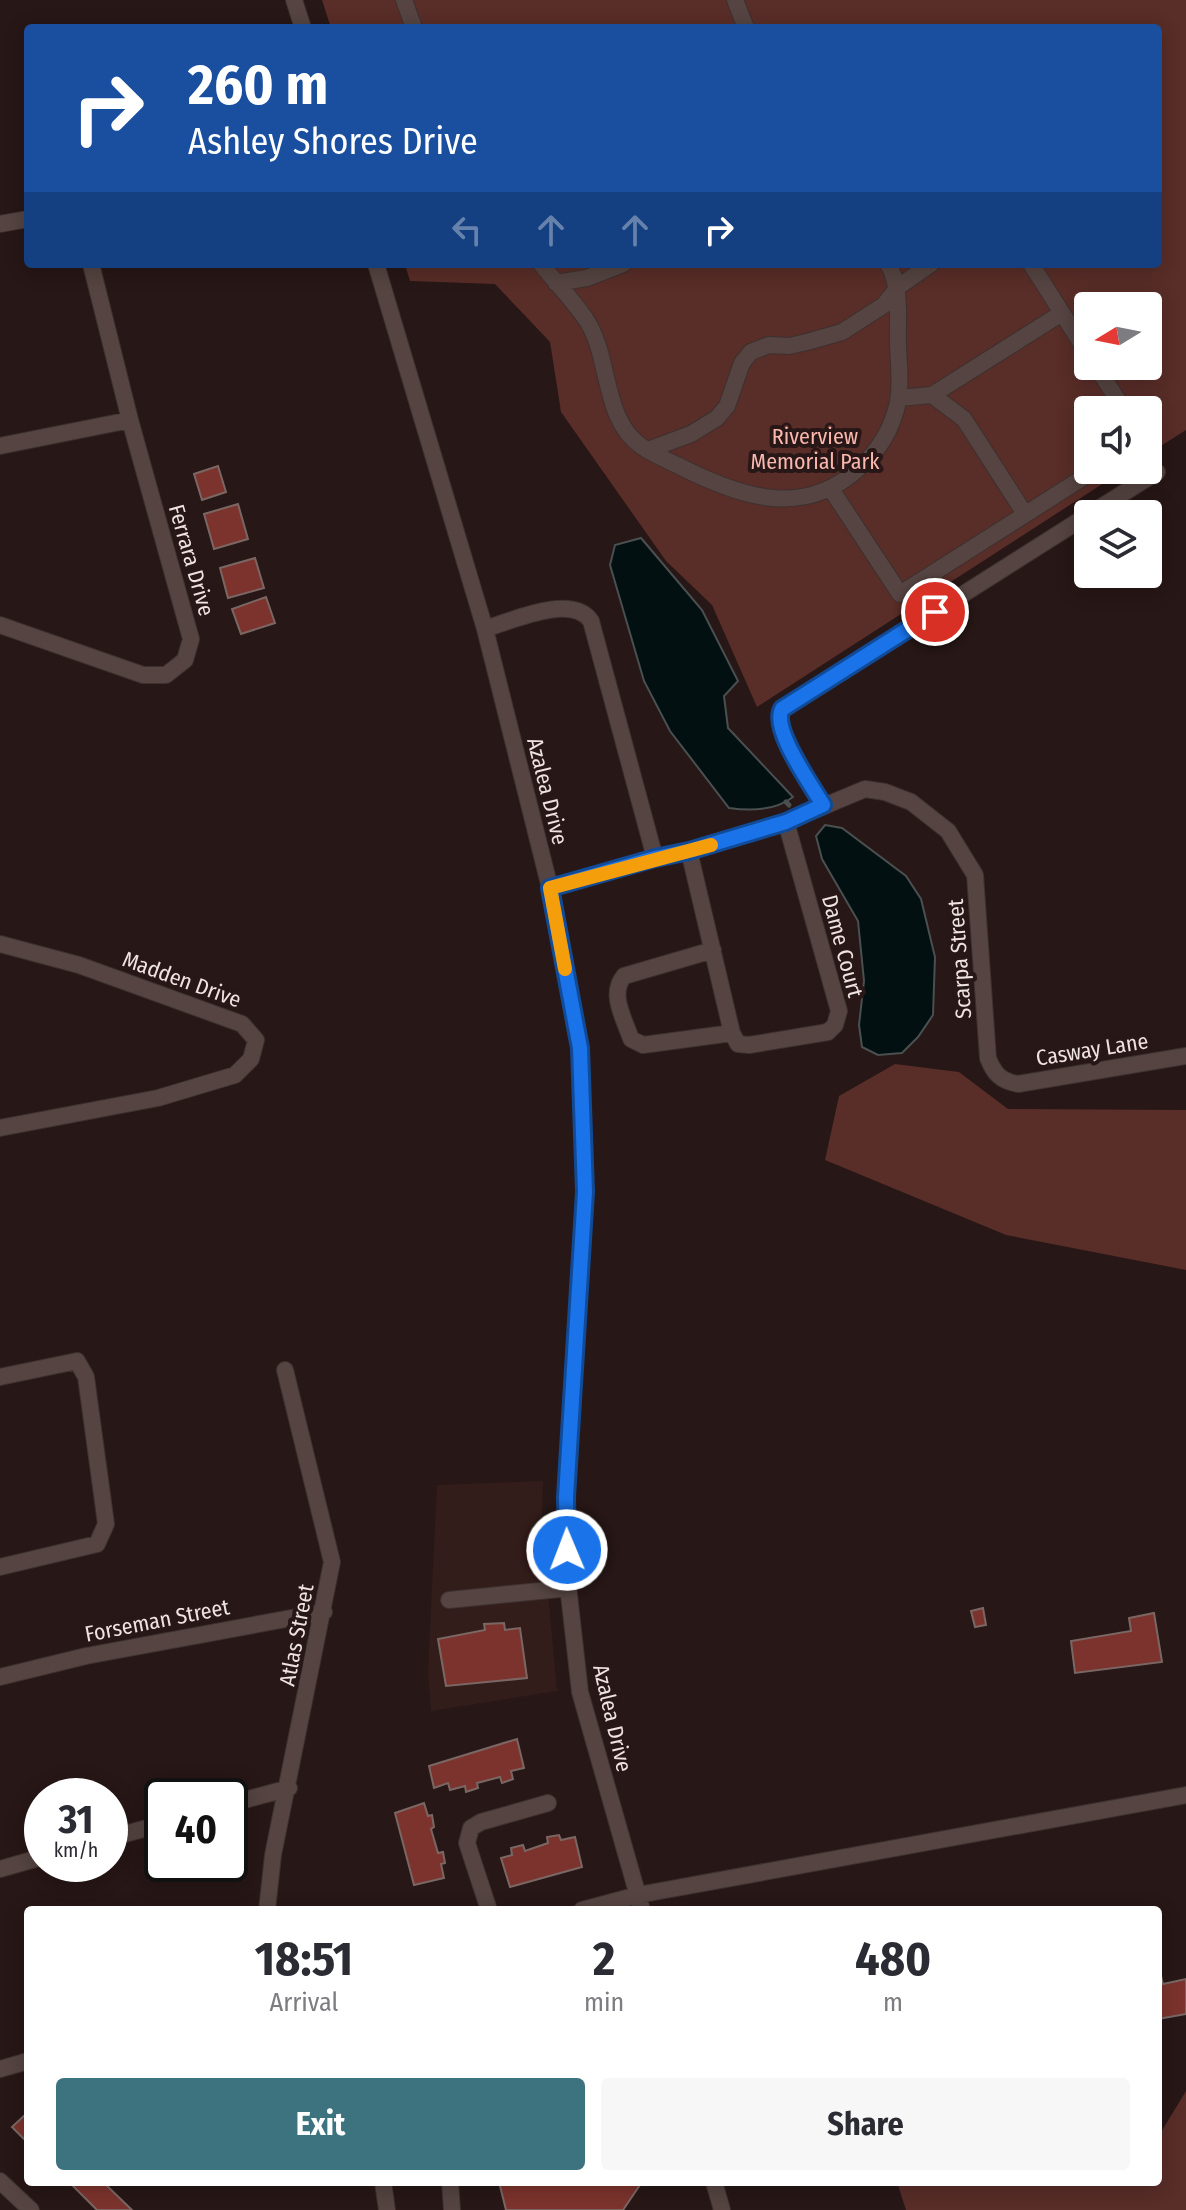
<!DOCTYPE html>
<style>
:root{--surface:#fff;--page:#f7f7f7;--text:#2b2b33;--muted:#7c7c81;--accent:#3d737f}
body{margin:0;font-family:"Fira Sans Condensed",sans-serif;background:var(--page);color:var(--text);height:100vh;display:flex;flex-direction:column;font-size:30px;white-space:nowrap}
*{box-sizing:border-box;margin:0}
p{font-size:26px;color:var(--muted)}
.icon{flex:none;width:44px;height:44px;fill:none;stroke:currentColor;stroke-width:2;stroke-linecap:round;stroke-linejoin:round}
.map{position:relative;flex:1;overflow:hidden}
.sheet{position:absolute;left:24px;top:1906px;width:1138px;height:280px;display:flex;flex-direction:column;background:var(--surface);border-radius:8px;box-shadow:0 4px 20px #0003}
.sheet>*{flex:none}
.hud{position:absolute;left:24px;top:24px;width:1138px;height:244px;border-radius:8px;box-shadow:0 4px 20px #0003;background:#1a4fa0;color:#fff;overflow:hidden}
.needle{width:52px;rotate:260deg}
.fabs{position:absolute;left:1074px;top:292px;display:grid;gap:16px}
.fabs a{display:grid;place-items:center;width:88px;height:88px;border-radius:8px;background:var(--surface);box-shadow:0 4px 20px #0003;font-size:40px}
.speed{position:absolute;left:24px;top:1778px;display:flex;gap:16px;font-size:40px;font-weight:700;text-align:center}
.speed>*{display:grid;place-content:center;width:104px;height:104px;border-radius:50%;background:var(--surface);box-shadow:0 4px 20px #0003;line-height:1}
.speed small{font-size:20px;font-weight:400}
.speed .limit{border:4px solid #111;border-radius:12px;background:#fff;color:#111}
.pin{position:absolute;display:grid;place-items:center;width:68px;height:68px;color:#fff;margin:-34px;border:4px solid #fff;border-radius:50%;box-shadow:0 2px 8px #0007}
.me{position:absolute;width:88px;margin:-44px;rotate:359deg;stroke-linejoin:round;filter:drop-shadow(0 0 6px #0008)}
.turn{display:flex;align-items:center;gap:28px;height:168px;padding:0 32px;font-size:36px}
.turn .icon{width:104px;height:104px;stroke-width:2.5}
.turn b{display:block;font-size:56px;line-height:68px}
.lanes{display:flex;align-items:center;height:76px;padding:0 32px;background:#0003;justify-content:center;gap:40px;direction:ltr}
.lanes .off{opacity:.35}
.eta{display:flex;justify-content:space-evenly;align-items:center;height:136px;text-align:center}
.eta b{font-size:48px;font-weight:700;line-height:56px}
.action{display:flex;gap:16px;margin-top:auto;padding:16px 32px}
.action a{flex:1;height:92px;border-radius:8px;background:var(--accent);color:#fff;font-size:32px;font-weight:700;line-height:92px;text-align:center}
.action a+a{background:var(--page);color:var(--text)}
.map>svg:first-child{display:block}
.built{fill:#331d1a}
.green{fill:#592d28;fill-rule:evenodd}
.water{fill:#031012;stroke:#4a4f50;stroke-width:2}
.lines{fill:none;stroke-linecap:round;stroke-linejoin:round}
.stream{stroke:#4a4f50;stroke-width:5}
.building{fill:#7c332d;stroke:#7a6764;stroke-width:2}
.minor-casing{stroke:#3c312f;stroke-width:18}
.minor{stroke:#554441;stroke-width:16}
.route-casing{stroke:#114b97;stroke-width:20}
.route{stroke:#1a73e8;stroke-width:14}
.slow{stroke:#f59e0b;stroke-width:14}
.labels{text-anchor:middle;stroke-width:8;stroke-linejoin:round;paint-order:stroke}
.park-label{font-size:22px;fill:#fab7ae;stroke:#271716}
.street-label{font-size:22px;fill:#eee3e1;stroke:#271716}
</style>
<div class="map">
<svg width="1186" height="2210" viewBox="0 0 1186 2210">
<rect width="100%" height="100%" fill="#271716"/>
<!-- built -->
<path class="built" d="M543 1481 542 1525 557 1691 431 1711 428 1671 437 1485Z"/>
<!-- green -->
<path class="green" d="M322 0H1186V430L1148 454V410H1088V470H1124L757 707 712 605 666 561 561 412 550 342 495 284 410 281 405 264H1158V28H331ZM1088 306H1148V366H1088Z
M895 1064 959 1072 1008 1109 1186 1110V1270L1006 1235 825 1160 839 1096Z
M1186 2091V2210H906L897 2182H1158V2137Z"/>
<!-- water -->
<path class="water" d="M641 538 702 610 738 681 724 696 728 728 793 797C775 811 750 811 729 808L670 731 644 681 610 565 615 545Z
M825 825 842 828 906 876 921 899 935 957 933 1015 918 1037 902 1053 878 1055 862 1047 859 1025 864 981 858 921 822 859 816 836Z"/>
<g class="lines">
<!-- stream -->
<path class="stream" d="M786 802 789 805"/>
</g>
<!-- building -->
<path class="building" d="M218 466 226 492 202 500 194 474Z
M238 504 248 539 214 549 204 514Z
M255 558 264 588 228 598 220 568Z
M266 597 275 623 241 634 232 609Z
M983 1608 986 1625 975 1627 971 1611Z
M1154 1613 1162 1662 1075 1673 1071 1641 1131 1631 1129 1618Z
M504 1623 505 1630 520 1628 527 1678 446 1686 438 1639 485 1630 484 1624Z
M517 1739 524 1768 511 1771 513 1779 502 1783 500 1777 477 1783 478 1788 466 1792 465 1786 450 1790 448 1783 434 1788 429 1766Z
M424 1803 428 1816 432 1815 434 1827 431 1829 438 1853 443 1852 445 1863 441 1864 444 1878 414 1885 395 1813Z
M559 1835 561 1840 575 1837 582 1867 510 1887 501 1858 512 1855 511 1848 523 1845 525 1851 548 1843 547 1837Z
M1158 1976H1161L1163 1984 1186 1979V2014L1158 2019Z
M28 2112V2143L12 2127Z
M69 2182H103L132 2210H97Z
M499 2182H642L623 2210H506Z"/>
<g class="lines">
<defs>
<path id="minor" d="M294 0 303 28
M404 0 414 28
M735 0 746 28
M0 224 28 219
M376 264 485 629 550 888 580 1048 585 1192 566 1497 567 1577 580 1692 642 1910
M541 264C556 283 574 301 587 321 611 359 602 418 641 446 652 454 667 460 679 466 738 496 803 520 859 468 880 450 892 429 898 402 901 385 899 364 898 347 897 319 902 288 888 264
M1031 264 1088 354
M556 283 587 278 623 264
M1096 366 1124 410
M932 395 964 419 1025 514
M899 398 932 395 1062 313
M0 446 130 420
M648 450 691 434 717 418 727 406 742 363 751 352 769 345 789 346 807 342 842 332 884 305 898 287 931 264
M831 489 900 594 1095 470
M1090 514 1157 472
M0 625 143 675H166L185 660 191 639 130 420 91 264
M485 629C511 621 572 593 591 621L655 858
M823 805C811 784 771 729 782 709L1088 515
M689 851 732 1033 738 1044 749 1045 828 1032 835 1025 839 1011 786 822
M550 888 655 858 689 851 786 822 865 789 885 792 911 802 948 831 975 875 988 1058C994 1074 1001 1081 1018 1084L1186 1056
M0 944 79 965 242 1024 256 1040 251 1059 235 1075 158 1098 0 1128
M713 950 624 976C609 994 624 1018 631 1039L643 1045 732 1033
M0 1377 77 1361 86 1377 106 1524 97 1544 0 1567
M449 1600 569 1588
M0 1677 86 1656 324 1612
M230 1804 289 1788
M110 1838 162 1824
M0 1869 42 1857
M267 1910 273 1855 332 1562 285 1370
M489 1910 467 1843 471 1828 481 1822 548 1803
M582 1910 638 1895 1186 1795
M0 2069 28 2061
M0 2181 31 2210
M383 2182 387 2210
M450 2182 452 2210
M714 2182 722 2210"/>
</defs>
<!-- minor casing -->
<use href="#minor" class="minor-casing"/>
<!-- minor -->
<use href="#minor" class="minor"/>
</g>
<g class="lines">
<defs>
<path id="route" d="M567 1550 566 1497 585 1192 580 1048 550 888 655 858 689 851 786 822 823 805C811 784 771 729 782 709L935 612"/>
</defs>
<!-- route casing -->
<use href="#route" class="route-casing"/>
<!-- route -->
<use href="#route" class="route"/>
<!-- slow -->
<path class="slow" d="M565 969 550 888 711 845"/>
</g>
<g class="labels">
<!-- park labels -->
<g class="park-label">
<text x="815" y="444">Riverview<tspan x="815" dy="25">Memorial Park</tspan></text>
</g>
<!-- street labels -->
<g class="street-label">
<text transform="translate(192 560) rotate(74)" y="8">Ferrara Drive</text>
<text transform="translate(548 791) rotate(76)" y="8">Azalea Drive</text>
<text transform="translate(843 946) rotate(75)" y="8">Dame Court</text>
<text transform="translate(959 959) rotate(-94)" y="8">Scarpa Street</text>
<text transform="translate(182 979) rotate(20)" y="8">Madden Drive</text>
<text transform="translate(1092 1049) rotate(-9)" y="8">Casway Lane</text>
<text transform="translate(157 1620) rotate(-11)" y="8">Forseman Street</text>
<text transform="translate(296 1635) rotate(-79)" y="8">Atlas Street</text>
<text transform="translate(613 1718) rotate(77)" y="8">Azalea Drive</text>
</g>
</g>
</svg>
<div class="fabs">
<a><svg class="needle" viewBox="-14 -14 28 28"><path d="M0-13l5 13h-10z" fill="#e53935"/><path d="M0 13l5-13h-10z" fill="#7c7c81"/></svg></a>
<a><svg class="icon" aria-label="sound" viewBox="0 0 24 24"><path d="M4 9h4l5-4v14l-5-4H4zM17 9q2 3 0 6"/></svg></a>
<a><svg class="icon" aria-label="layers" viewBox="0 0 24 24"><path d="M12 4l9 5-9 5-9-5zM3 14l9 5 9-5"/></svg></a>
</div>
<div class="speed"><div>31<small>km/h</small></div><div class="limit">40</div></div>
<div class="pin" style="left:935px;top:612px;background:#d93025"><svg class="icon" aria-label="arrive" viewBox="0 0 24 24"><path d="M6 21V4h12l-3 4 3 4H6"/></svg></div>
<svg class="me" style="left:567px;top:1550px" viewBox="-20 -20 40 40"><circle r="17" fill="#1a73e8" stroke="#fff" stroke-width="3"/><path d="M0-11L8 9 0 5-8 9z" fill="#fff"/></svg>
<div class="hud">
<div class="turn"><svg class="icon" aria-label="right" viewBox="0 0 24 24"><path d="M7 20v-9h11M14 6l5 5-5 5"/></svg><div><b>260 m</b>Ashley Shores Drive</div></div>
<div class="lanes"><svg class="icon off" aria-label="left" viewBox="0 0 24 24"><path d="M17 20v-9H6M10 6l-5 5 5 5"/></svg><svg class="icon off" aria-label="ahead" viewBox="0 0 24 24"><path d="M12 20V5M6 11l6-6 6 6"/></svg><svg class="icon off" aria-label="ahead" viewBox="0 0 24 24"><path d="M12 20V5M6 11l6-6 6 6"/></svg><svg class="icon" aria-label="right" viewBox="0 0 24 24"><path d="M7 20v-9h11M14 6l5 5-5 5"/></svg></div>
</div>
<section class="sheet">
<div class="eta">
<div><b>18:51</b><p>Arrival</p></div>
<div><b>2</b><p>min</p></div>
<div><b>480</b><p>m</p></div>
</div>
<div class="action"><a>Exit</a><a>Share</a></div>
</section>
</div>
